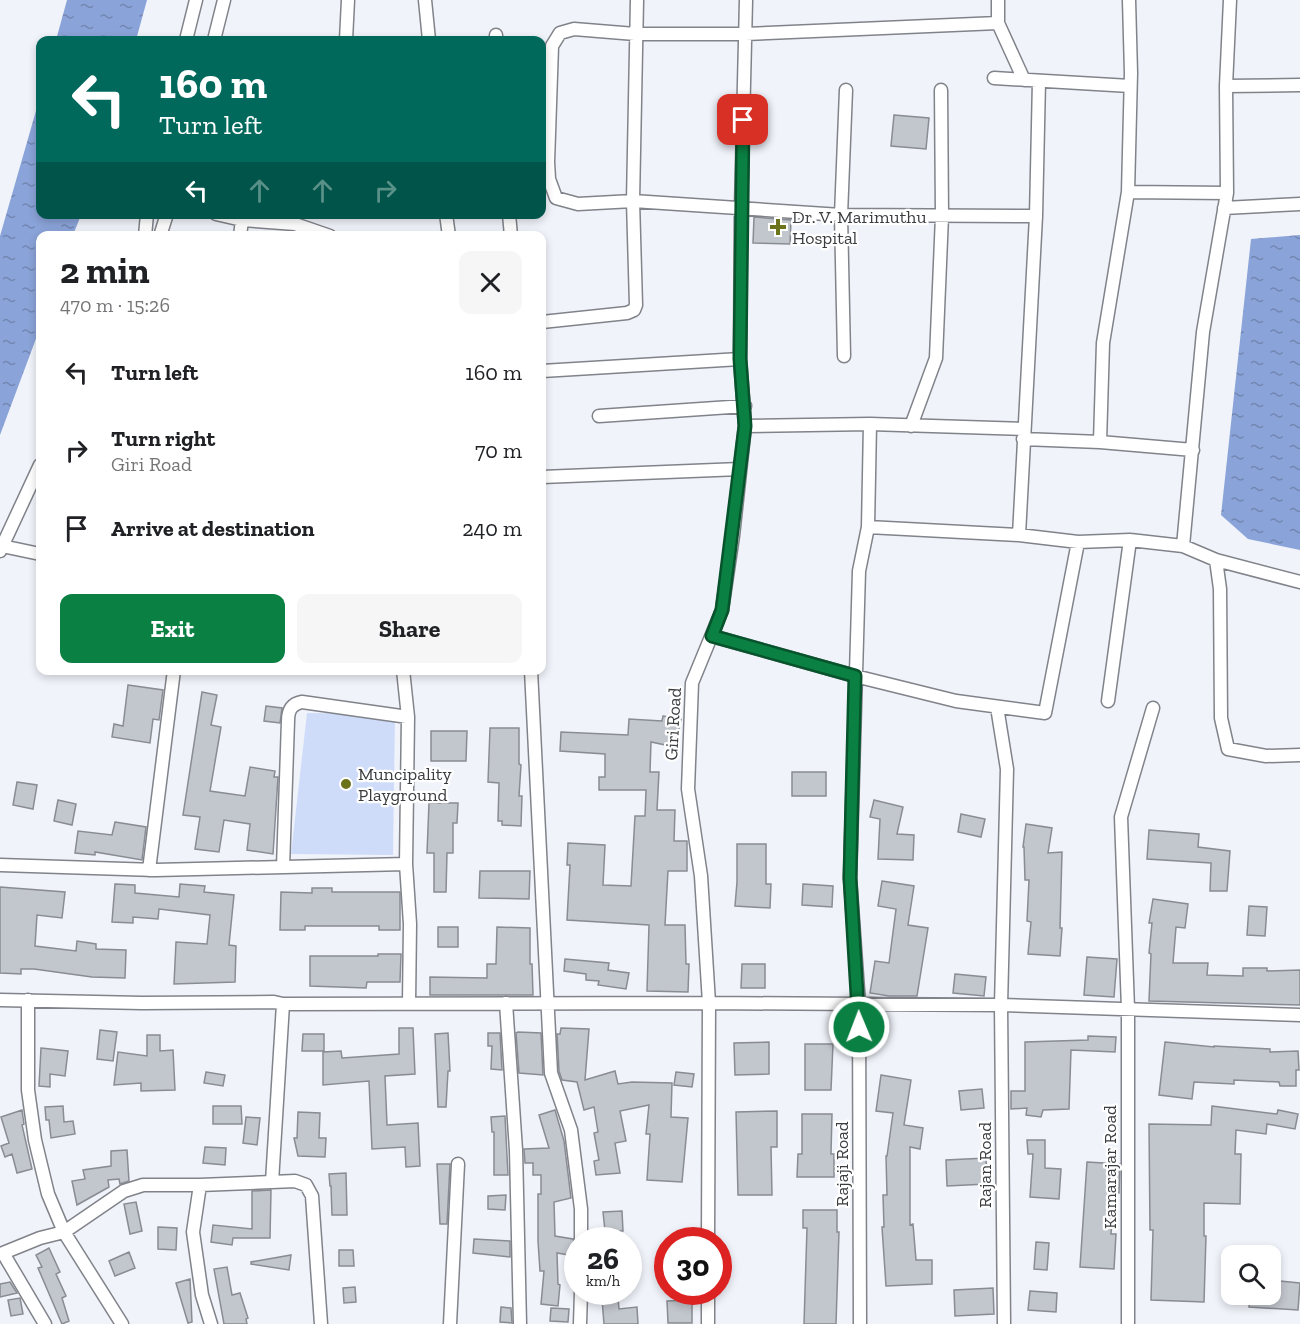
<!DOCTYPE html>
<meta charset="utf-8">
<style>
:root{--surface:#fff;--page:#f6f6f6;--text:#202124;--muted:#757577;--accent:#0b8043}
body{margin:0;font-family:"Zilla Slab",serif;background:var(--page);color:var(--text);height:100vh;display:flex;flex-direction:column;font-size:22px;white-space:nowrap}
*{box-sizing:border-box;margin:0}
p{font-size:20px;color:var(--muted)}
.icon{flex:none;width:33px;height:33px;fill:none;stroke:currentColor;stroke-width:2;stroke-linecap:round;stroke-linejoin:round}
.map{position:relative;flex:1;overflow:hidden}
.details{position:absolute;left:36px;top:231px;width:510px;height:444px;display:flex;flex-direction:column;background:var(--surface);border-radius:12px;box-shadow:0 3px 9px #0003}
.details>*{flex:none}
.top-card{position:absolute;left:36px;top:36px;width:510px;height:183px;border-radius:12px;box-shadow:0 3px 9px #0003;background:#00695c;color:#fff;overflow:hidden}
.tools{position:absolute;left:1221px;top:1245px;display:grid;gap:12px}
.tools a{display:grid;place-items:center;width:60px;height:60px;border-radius:12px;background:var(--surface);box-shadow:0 3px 9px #0003;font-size:30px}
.speed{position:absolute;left:564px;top:1227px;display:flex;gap:12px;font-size:30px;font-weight:700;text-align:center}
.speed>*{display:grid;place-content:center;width:78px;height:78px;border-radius:50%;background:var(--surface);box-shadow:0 3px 9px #0003;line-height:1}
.speed small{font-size:15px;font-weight:400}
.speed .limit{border:9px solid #d22;background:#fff;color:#111}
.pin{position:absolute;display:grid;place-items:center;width:51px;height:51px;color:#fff;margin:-26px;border-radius:12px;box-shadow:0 3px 9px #0006}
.me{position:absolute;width:66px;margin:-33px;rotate:359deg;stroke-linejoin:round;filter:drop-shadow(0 0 4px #0008)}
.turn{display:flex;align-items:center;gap:21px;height:126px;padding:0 24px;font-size:27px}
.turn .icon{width:78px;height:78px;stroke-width:2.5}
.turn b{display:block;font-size:42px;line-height:51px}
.lanes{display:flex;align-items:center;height:57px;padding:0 24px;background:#0003;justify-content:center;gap:30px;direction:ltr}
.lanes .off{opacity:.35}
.round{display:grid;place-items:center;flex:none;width:63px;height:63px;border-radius:12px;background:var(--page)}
.head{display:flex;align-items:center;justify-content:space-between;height:102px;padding:0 24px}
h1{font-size:36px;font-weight:700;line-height:45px}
.action{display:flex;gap:12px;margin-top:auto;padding:12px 24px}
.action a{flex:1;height:69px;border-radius:12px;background:var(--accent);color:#fff;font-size:24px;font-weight:700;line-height:69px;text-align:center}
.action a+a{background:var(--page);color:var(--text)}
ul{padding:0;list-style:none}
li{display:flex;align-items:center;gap:18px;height:78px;padding:0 24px}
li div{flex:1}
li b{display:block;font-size:22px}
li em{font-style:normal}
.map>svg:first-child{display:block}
.pitch{fill:#cedcf9}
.water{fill:url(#water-ripples)}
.building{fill:#c2c6cd;stroke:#898c93;stroke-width:1.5}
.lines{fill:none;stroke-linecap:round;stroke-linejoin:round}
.street-casing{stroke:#808389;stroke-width:15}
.street{stroke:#fff;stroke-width:12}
.route-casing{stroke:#07532c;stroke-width:15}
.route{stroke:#0b8043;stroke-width:10}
.poi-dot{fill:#6b731b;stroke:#fff;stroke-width:2}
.labels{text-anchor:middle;stroke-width:4.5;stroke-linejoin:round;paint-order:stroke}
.poi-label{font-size:18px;fill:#3b3c3f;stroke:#fff;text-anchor:start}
.street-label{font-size:18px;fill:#3b3c3f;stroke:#fff}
</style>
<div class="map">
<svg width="1300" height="1324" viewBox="0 0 1300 1324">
<defs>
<pattern id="water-ripples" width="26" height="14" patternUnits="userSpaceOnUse" patternTransform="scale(1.5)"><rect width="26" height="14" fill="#8aa3d8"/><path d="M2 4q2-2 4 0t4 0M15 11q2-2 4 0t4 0" fill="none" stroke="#7286b1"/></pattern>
</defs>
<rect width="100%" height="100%" fill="#f0f3fa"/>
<!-- pitch -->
<path class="pitch" d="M307 713 395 714 393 855 291 854Z"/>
<!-- water -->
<path class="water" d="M67 0H147L136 40H56Z
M40 97V214L81 215 73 235 40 236V328L0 435V236Z
M1300 235V550L1248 539 1221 515 1251 239Z"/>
<!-- building -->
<path class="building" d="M894 115 929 118 926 149 891 146Z
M754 217 791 220 790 244 753 243Z
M128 685 163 690 159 720 153 719 150 743 112 737 114 724 123 726Z
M202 692 217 695 211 725 221 727 210 791 245 796 250 767 275 771 274 777H278L273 854 247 850 250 824 224 820 219 852 195 849 200 817 183 815Z
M266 706 282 708 280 723 264 721Z
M663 716 681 719 675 747 651 742 650 772H659L657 810H675L674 841H687V871H668L665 925H685L686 964H689L688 992 647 991 649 925 567 920 570 865H567L568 843 605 845 603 885 631 886 635 816H645L646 790H599V777H605V754L560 751 561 732 628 735 629 719 662 721Z
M490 728H519V764L521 765 519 796H522L521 826 502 825V821H498L499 783 488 782Z
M431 731H467L466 761H431Z
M792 772H826V796H792Z
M17 782 37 785 33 809 13 805Z
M58 800 76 804 72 825 54 821Z
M874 800 903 807 897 834 914 835 913 860 878 859 880 819 870 817Z
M429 803H458L457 823H453V853H447L446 892H434V853H427Z
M961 814 985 819 981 837 958 832Z
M115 822 146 827 142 860 95 852V855L75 853 78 831 112 835Z
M1026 824 1052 828 1048 853 1062 852 1060 928H1062L1060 956 1028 954 1031 922 1027 921 1029 880H1025L1024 847H1023Z
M1149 830 1199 834 1198 847 1230 851 1227 891H1210L1211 863 1147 859Z
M737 844H766V884H771L770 908 735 906 737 882Z
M480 871H530L529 899 479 898Z
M882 881 914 886 908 925 928 928 917 996H889L870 993 875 961 889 963 896 909 878 906Z
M115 884 135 885V893L179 897 180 884 205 886 204 892 234 895 229 945 236 946 235 982 174 984 176 942 207 944 210 915 159 909 158 919 133 917V923L112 922Z
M803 884 833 886 832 907 802 905Z
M0 887 65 892 62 918 37 915 35 946 76 951 77 941 96 944V949L126 950 125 978 92 977 34 969H21V974L0 973Z
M312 888H332V892H400V930H379V926H305V930H280L281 892 312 893Z
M1153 899 1188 904 1185 928 1176 927 1173 963H1208L1207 975 1243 976V968H1267V971L1300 970V1005L1149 1001 1151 954 1149 953 1152 923H1149Z
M1249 906 1267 907 1265 936 1247 935Z
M438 927H458V947H438Z
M497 927 530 928V964H532L533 995H430V977L487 978V964H496Z
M378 954H401L400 982H367L366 988 310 986V956H378Z
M1087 957 1117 959 1114 997 1084 995Z
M565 959 609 963 608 970 629 973 626 989 598 985 599 981 586 980V974L564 971Z
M742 964H765V988H741Z
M955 974 986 977 984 996 953 993Z
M399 1028H413L415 1074 385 1076 387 1125 418 1123 420 1166 406 1167 405 1147 372 1149 369 1081 323 1085V1052L341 1051 342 1058 399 1054Z
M561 1028 589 1029 585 1080 615 1071 618 1084 632 1082 672 1083 671 1117 688 1118 682 1182 647 1180 650 1134H646L649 1105 620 1111 626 1141 615 1143 620 1173 596 1175 594 1161 599 1160 594 1133 598 1132 594 1107 584 1110 577 1082 562 1080 559 1071 557 1034H560Z
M100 1030 117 1032 113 1061 97 1059Z
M518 1032 541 1033 543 1075 519 1073 516 1033Z
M448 1033 450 1071H448L446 1107H438L435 1034Z
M488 1033H500L502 1070 491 1069 492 1046H488Z
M303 1034H324V1051H302Z
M147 1035H160V1051L173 1050 175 1090 141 1091V1083L114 1085 118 1052 147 1056Z
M1088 1036 1116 1037 1115 1052 1071 1050 1069 1109 1043 1110 1041 1117 1026 1115 1027 1108 1011 1109V1091H1025V1042L1088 1040Z
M769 1042V1074L735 1075 734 1043Z
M1165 1042 1214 1047V1046L1270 1049V1052L1298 1051 1299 1070H1296V1086H1280L1279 1082 1234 1080V1084L1194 1082 1192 1099 1159 1095Z
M805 1044H833L831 1090H805Z
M41 1048 68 1051 65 1076 50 1074V1087L39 1086Z
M206 1072 225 1075 223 1086 204 1083Z
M676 1072 694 1074 692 1087 674 1085Z
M881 1075 911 1080 904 1125 923 1128 920 1149 910 1147V1225L913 1224 916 1260H932V1284L886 1286 882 1227H884L883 1195H887L886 1156H887L893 1113 876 1111Z
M982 1089 984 1108 961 1110 959 1091Z
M63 1106 64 1122 73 1121 75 1134 51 1138 49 1120H46L45 1107Z
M213 1106H241L242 1124H213Z
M1212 1106 1277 1114 1278 1110 1298 1114 1295 1129 1267 1124 1266 1134 1236 1130 1235 1154H1241L1240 1204 1204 1203V1236H1206L1204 1302 1151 1300 1153 1230H1150L1149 1124 1211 1125Z
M22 1110 24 1124 22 1125 32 1169 17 1173 12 1154 5 1157 1 1146 9 1143 1 1117Z
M555 1110 564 1141 571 1198 554 1202 555 1236 573 1239 576 1246 574 1256 557 1253 558 1284 560 1285 558 1306 541 1304 544 1271H540L538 1241V1194H541V1175H533V1163H525L524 1149 549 1148 539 1115Z
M777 1111V1147H771L772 1195H738L736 1112Z
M298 1112 320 1113 319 1138H326L325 1157 298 1156 294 1138H297Z
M802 1114H832L831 1154H834V1177H797L798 1154H802Z
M505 1116 508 1175H494V1132H492L491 1117Z
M246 1117 260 1118 257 1145 243 1143Z
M1027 1140H1045V1168L1061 1169 1059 1199 1030 1197 1033 1154H1028Z
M205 1147 226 1148 225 1165 203 1163Z
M127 1150 129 1181 120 1184 119 1179 108 1180 109 1187 77 1205 72 1181 85 1179 83 1170 111 1166V1151Z
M986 1158 987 1184 947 1186 946 1160Z
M1087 1162 1120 1164 1119 1193H1114L1111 1234H1116L1114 1269 1080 1267Z
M437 1164H450L447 1224H440Z
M346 1173 347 1215H332L331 1186H330L329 1174Z
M271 1190 270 1238H233L232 1245 211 1242 213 1225 252 1229V1191Z
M506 1195 505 1210 488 1209V1196Z
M136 1202 142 1231 130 1234 124 1204Z
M803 1210H837V1232H839L836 1324H804L807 1228H803Z
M622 1211 623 1231H620V1240H606L603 1212Z
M158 1227 177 1228 176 1250 158 1249Z
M474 1239 510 1241V1257L473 1253Z
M1036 1242 1049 1243 1047 1270 1034 1269Z
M49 1248 60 1272 56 1274 66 1296 62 1298 69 1321 62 1324 38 1268 42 1267 36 1255Z
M339 1250H353L354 1266H339Z
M129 1252 135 1268 115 1276 109 1261Z
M291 1255 289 1270 251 1264V1262Z
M227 1267 232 1295 240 1293 248 1318 246 1319 247 1324H224L214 1269Z
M190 1279 192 1322 188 1323 176 1283Z
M1280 1281 1300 1283 1298 1310 1249 1307 1250 1294H1278Z
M10 1282 17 1293 0 1297V1284Z
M355 1287 356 1302 344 1303 343 1288Z
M993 1288 994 1314 955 1316 954 1290Z
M1030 1291 1057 1293 1056 1312 1028 1310Z
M20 1298 23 1314 11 1316 8 1300Z
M618 1298 619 1309 637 1307 638 1324H604L602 1299Z
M692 1300V1323H668L667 1301Z
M501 1307 511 1308 512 1323 500 1322Z
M551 1308 569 1309 568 1322 550 1321Z"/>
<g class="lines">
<defs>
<path id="street" d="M425 0 429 40
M998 0V23L1024 80
M1129 0 1131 73 1128 192 1103 343 1100 442 1193 450
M998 23 745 34H635L574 29 560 33 552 46 548 162 549 179 556 198 578 204 633 201 841 215 1036 216 1019 535
M186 40 196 0
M214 40 224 0
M346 40 348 0
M496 40V35
M994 78 1130 86
M1226 86 1230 0
M1128 192 1227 193
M1224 208 1300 204
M216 214 242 220
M446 214 449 236
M509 214 511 236
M1036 216 1039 81
M145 236 147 214
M160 236 167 214
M240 236 242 220 295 224 330 236
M542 322 627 313 634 310 636 305 633 201 637 0
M844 356 841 215 846 90
M542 371 740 359
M599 416 745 406
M870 424 1024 429
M745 426 870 424 868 527
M911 426 936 358 942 216 941 90
M1023 439 1100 442
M542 477 740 469
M2 546 40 554
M1183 546 1203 332 1227 193 1226 86 1300 85
M0 551 40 465
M1216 560 1300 582
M712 636 855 676 956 701 1045 713 1078 542
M403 670 408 717 406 864
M531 670 551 1073 571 1130 581 1209V1240
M1108 701 1130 540
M997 707 1007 769 1001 1005 1004 1324
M0 865 156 870 406 864 410 924 409 1003
M283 867 288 721C288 711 291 704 302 702L408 717
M149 870 174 670
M0 1000 142 1003 274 1002 283 1004 709 1003 1001 1005 1300 1015
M28 1000V1090L35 1140 48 1194 64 1232 122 1324
M506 1003 516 1150 520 1324
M272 1182 283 1004
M708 1240 709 1003 701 876 688 789 692 683 722 610 733 536 745 426 740 359 741 207 746 0
M45 1324 3 1253 40 1238 64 1232 124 1191 143 1185H200
M211 1324 202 1295 193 1232 200 1185 295 1181 306 1185 312 1196 321 1324
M450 1324 458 1164
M580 1324 581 1292
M708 1324V1292
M860 1324 859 1004 850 878 859 571 868 527 1019 535 1078 542 1130 540 1183 546 1216 560 1220 589 1221 718 1228 749 1266 756 1300 755
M1128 1324V1009L1121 817 1153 708"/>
</defs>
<!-- street casing -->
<use href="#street" class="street-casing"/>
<!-- street -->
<use href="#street" class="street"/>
</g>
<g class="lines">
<defs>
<path id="route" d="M743 120 740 359 745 426 722 610 712 636 855 676 850 878 859 1027"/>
</defs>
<!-- route casing -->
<use href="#route" class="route-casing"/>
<!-- route -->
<use href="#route" class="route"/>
</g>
<!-- markers -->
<g class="poi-dot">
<path d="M775 218h6v6h6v6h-6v6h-6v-6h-6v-6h6z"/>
<circle cx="346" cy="784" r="6"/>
</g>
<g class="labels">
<!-- poi labels -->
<g class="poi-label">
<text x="792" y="223">Dr. V. Marimuthu<tspan x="792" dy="21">Hospital</tspan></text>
<text x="358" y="780">Muncipality<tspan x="358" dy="21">Playground</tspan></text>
</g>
<!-- street labels -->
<g class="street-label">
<text transform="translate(673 724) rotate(-87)" y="6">Giri Road</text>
<text transform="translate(842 1164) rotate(-90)" y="6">Rajaji Road</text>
<text transform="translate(985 1165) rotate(-90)" y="6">Rajan Road</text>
<text transform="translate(1110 1167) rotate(-90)" y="6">Kamarajar Road</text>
</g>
</g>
</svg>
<div class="tools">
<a><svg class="icon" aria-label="search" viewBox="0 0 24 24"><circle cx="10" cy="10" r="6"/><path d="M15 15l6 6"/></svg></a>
</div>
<div class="speed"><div>26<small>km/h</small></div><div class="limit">30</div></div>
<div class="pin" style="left:743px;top:120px;background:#d93025"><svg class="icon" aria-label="arrive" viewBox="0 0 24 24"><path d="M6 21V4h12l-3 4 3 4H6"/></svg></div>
<svg class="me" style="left:859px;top:1027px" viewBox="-20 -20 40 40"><circle r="17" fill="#0b8043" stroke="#fff" stroke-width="3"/><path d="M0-11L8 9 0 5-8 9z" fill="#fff"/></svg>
<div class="top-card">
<div class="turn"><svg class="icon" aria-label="left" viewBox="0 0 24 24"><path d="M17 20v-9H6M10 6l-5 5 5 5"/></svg><div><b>160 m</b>Turn left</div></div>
<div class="lanes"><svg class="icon" aria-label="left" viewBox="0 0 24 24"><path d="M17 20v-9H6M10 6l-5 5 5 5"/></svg><svg class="icon off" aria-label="ahead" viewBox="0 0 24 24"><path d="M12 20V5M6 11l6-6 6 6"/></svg><svg class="icon off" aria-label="ahead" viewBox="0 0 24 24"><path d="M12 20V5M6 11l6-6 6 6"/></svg><svg class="icon off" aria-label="right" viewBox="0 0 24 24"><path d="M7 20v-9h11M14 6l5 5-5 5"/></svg></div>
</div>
<section class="details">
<div class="head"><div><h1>2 min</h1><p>470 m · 15:26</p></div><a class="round"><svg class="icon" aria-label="close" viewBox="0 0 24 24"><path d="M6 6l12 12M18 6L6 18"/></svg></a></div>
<ul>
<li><svg class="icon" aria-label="left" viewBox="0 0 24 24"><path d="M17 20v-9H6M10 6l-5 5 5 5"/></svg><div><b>Turn left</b></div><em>160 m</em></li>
<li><svg class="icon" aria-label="right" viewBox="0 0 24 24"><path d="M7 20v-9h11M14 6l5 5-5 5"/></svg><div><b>Turn right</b><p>Giri Road</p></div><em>70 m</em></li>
<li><svg class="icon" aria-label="arrive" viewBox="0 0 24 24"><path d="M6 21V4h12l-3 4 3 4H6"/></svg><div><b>Arrive at destination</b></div><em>240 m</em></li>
</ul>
<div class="action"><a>Exit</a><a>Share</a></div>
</section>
</div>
